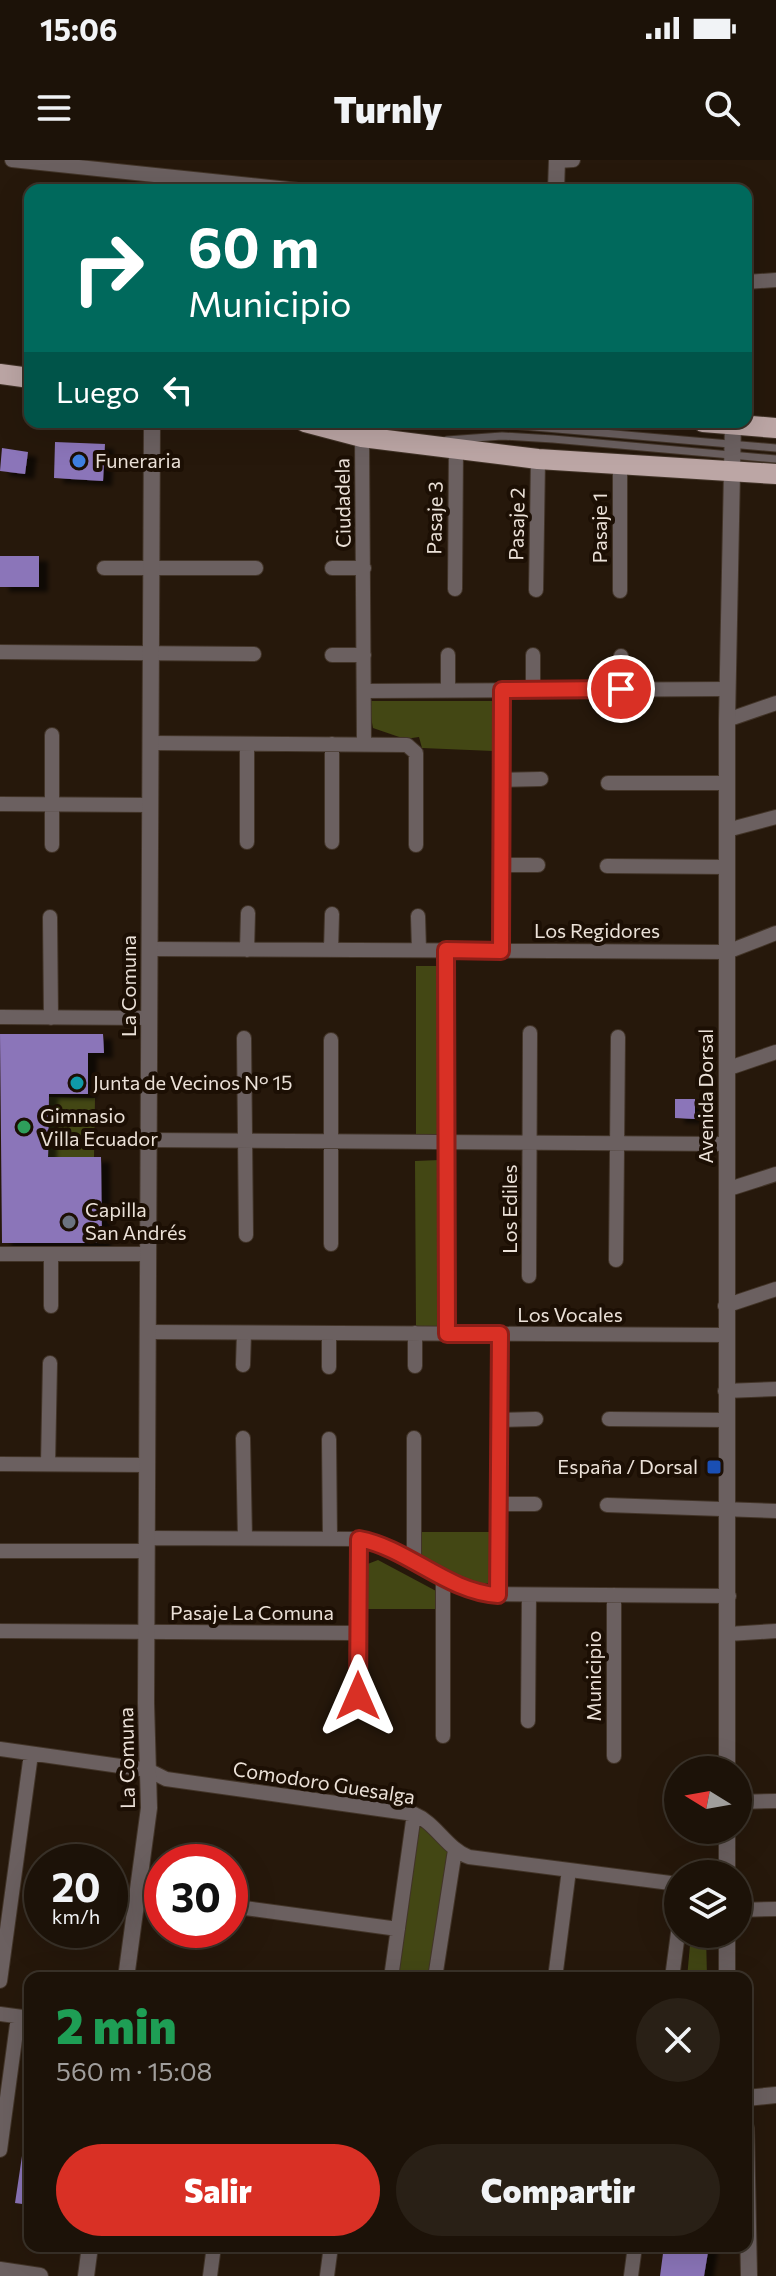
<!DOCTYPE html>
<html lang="es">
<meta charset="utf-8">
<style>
:root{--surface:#1c1208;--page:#292016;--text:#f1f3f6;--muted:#a09e9c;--line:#3a3229;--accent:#d93025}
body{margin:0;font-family:Commissioner,sans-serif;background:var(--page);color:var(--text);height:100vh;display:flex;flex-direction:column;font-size:30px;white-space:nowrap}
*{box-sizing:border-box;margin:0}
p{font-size:26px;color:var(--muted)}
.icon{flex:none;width:44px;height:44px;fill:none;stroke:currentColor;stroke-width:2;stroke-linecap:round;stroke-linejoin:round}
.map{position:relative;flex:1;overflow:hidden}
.side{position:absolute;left:24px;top:1812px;width:728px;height:280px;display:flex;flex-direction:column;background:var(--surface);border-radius:16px;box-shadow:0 8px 32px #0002,0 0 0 2px var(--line)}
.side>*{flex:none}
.banner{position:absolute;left:24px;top:24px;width:728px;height:244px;border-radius:16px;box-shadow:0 8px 32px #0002,0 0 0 2px var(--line);background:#00695c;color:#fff;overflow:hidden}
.needle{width:52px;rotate:281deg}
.controls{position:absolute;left:664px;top:1596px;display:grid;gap:16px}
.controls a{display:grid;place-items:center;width:88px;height:88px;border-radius:50%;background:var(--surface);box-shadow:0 8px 32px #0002,0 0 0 2px var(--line);font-size:40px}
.speed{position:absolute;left:24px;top:1684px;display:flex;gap:16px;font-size:40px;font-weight:700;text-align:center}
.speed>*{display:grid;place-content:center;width:104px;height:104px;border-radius:50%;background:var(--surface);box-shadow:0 8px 32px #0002,0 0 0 2px var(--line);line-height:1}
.speed small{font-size:20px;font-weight:400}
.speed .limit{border:12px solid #d22;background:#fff;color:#111}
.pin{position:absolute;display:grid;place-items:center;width:68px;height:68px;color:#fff;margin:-34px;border:4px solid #fff;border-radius:50%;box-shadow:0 2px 8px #0007}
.me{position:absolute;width:88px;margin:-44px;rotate:0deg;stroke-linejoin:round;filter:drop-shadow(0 0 6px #0008)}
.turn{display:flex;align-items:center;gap:28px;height:168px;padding:0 32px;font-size:36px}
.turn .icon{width:104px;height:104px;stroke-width:2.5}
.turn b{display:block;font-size:56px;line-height:68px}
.then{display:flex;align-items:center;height:76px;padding:0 32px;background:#0003;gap:16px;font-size:30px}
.round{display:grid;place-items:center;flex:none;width:84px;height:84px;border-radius:42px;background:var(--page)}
.summary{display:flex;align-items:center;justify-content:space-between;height:136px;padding:0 32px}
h1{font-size:48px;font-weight:800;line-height:60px;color:#1e9e55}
.action{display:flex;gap:16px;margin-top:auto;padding:16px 32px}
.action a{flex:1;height:92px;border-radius:48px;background:var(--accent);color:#fff;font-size:32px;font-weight:800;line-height:92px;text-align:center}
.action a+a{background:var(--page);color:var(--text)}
.status{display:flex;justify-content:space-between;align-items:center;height:56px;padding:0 40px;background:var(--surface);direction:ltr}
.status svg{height:22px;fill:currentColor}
header{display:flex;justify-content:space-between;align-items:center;height:104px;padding:0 32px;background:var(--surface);font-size:36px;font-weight:800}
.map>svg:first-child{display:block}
.green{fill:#434714}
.building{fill:#8b74b9;filter:url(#shadow)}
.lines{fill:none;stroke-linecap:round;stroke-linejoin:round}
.service-casing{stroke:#423428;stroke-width:9}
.minor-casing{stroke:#423428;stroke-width:16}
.tertiary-casing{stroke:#423428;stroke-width:18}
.primary-casing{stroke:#423428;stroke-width:22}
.service{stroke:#6b6060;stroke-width:7}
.minor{stroke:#6b6060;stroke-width:14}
.tertiary{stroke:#6b6060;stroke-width:16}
.primary{stroke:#bca6a5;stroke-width:20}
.route-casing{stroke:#8d1f18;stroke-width:20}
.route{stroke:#d93025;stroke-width:14}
.shop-dot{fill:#3f7fe0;stroke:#1c0f04;stroke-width:3}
.culture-dot{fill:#0f9aa8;stroke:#1c0f04;stroke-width:3}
.leisure-dot{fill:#2e9e5b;stroke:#1c0f04;stroke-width:3}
.worship-dot{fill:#6b7280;stroke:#1c0f04;stroke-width:3}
.transit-dot{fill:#1a4fb4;stroke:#1c0f04;stroke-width:3}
.labels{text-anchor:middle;stroke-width:8;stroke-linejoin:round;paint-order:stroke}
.poi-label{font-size:20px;fill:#ebe1d8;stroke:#1c0f04;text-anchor:start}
.street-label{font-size:20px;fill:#ebe1d8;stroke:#1c0f04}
</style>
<div class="status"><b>15:06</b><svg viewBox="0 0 49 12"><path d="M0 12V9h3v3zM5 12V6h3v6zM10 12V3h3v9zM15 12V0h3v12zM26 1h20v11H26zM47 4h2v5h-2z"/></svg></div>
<header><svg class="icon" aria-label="menu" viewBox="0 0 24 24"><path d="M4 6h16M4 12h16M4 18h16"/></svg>Turnly<svg class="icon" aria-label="search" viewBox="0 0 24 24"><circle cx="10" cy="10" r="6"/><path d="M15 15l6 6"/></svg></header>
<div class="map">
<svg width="776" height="2116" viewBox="0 0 776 2116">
<defs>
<filter id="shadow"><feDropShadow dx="9" dy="5" stdDeviation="2" flood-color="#0009"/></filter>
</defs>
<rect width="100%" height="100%" fill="#26180b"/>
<!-- green -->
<path class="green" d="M368 541H493V591L422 588 419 577 405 579 373 568Z
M416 806H443L441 975 416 974Z
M49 937 95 938 94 997H48Z
M440 1000 442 1166H416L415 1001Z
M420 1372H493V1422C471 1430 439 1404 420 1394Z
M378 1400 438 1432V1449H364L365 1405Z
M417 1666 426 1669 451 1693 431 1818H395Z
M691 1774H706L707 1818H687Z"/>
<!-- building -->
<path class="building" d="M55 282 105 284 103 321 54 318Z
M2 288 28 292 25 314 0 311Z
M0 396H39V427H0Z
M0 874H103L104 893H88V934H49L48 997H101L102 1083H2Z
M675 939H695V959L675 958Z
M22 1996 30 1997V2045L15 2043Z
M664 2086H709L704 2116H660Z"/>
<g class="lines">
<defs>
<path id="service" d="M477 262 776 288
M447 280 502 276 553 279 776 299"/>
<path id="minor" d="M12 0 298 30
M557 1 573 0
M746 122 776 120
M362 277 364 584
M104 408H256
M332 408H364
M455 429 456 288
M536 430 538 299
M620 431V306
M0 492 254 494
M332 495H364
M448 495V530
M533 495V530
M621 496V529
M364 531 728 529
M727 560 776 543
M151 583 407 585 416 593V685
M247 584V682
M502 620 541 619
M608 623H727
M0 644 150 645
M727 670 776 657
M332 682V584
M52 685V575
M501 705H538
M607 706 727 707
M418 756 419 790
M50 757 51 858
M150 789 727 792 776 773
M247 790 248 753
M331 790 332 754
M446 790 447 1174
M501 791 502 530
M0 857 149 858
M244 878 246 1075
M726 909 776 892
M149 980 726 984
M726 1030 776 1014
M331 1084V880
M0 1094H148
M51 1094V1146
M616 1100 618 877
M529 1116 530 873
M725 1146 776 1129
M148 1172 725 1175
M415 1173V1206
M243 1205 244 1173
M329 1207V1173
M725 1231 776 1229
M609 1259 726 1260
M499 1260 536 1259
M243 1278 245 1378
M329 1279 330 1379
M0 1304 147 1305
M48 1304 50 1203
M498 1344H535
M607 1345 776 1351
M147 1378 359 1379C405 1387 442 1424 488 1434L729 1436
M0 1391H147
M414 1401V1278
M443 1416V1576
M498 1435 500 1174
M0 1471 358 1473
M728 1474 776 1471
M358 1536 359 1379
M528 1561 529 1435
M0 1589 148 1610 166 1619 414 1654C436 1663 446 1688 469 1697L678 1724
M614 1596V1435
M738 1642 776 1641
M138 1734 162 1737
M230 1746 398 1769
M738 1750 776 1749
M391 1818 414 1654
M435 1818 455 1690
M555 1818 569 1710
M672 1818 678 1773
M0 1821 31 1594
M0 1854 30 1858
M0 1990 18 1857
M210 2116 214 2086
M327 2116 331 2086
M631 2116 635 2086"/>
<path id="tertiary" d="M556 30 557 0
M727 1610V560L733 262
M727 1714V1670
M727 1774V1818
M126 1818 149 1648 146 1543 152 262
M746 1938 776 1935
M746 1968 749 2116
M0 2110 40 2116
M86 2116 90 2086"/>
<path id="primary" d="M0 214 30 218
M305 262 362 277 538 299 776 314
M703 262 776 268"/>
</defs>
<!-- service casing -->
<use href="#service" class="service-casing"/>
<!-- minor casing -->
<use href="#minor" class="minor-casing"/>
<!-- tertiary casing -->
<use href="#tertiary" class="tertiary-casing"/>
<!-- primary casing -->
<use href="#primary" class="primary-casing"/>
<!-- service -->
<use href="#service" class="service"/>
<!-- minor -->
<use href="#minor" class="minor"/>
<!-- tertiary -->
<use href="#tertiary" class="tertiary"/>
<!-- primary -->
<use href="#primary" class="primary"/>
</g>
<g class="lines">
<defs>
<path id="route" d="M358 1536 359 1379C408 1388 447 1432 498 1435L500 1174H447L446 790 501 791 502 530 621 529"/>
</defs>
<!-- route casing -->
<use href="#route" class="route-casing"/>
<!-- route -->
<use href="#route" class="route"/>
</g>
<!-- markers -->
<circle class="shop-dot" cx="79" cy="301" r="8"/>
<circle class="culture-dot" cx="77" cy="923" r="8"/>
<circle class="leisure-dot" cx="24" cy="967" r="8"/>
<circle class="worship-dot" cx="69" cy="1062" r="8"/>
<rect class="transit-dot" x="706" y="1299" width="16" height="16" rx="4"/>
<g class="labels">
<!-- poi labels -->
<g class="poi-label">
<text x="95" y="308">Funeraria</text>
<text x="93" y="930">Junta de Vecinos N° 15</text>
<text x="40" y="963">Gimnasio<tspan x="40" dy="23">Villa Ecuador</tspan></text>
<text x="85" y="1057">Capilla<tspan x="85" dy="23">San Andrés</tspan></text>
<text x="698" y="1314" text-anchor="end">España / Dorsal</text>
</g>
<!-- street labels -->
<g class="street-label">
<text transform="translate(343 343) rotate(-91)" y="7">Ciudadela</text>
<text transform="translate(435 358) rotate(-89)" y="7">Pasaje 3</text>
<text transform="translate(517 364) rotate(-89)" y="7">Pasaje 2</text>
<text transform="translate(600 368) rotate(-90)" y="7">Pasaje 1</text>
<text x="597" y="778">Los Regidores</text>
<text transform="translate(129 826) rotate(-90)" y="7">La Comuna</text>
<text transform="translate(706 936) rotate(-90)" y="7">Avenida Dorsal</text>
<text transform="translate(510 1049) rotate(-90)" y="7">Los Ediles</text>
<text x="570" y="1162">Los Vocales</text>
<text x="252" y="1460">Pasaje La Comuna</text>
<text transform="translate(594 1516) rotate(-90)" y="7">Municipio</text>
<text transform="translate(127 1598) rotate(-91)" y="7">La Comuna</text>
<text transform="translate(324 1623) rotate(9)" y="7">Comodoro Guesalga</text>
</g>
</g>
</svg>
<div class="controls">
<a><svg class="needle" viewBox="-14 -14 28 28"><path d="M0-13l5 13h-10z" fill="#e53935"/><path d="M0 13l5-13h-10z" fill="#a09e9c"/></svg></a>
<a><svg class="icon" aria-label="layers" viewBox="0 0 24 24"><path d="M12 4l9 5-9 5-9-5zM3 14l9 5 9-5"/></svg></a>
</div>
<div class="speed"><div>20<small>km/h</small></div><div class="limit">30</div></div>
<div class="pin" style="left:621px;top:529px;background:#d93025"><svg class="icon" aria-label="arrive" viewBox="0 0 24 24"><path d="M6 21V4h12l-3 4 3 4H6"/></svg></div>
<svg class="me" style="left:358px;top:1536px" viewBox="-20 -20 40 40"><path d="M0-17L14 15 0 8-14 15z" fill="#d93025" stroke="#fff" stroke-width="4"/></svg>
<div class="banner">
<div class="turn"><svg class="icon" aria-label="right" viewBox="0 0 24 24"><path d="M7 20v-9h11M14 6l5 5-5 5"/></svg><div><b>60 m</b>Municipio</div></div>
<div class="then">Luego<svg class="icon" aria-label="left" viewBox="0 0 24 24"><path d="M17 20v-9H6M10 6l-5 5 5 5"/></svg></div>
</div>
<section class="side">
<div class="summary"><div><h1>2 min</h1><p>560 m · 15:08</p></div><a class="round"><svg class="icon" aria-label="close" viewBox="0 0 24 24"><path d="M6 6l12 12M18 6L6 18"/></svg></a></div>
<div class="action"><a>Salir</a><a>Compartir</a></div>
</section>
</div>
